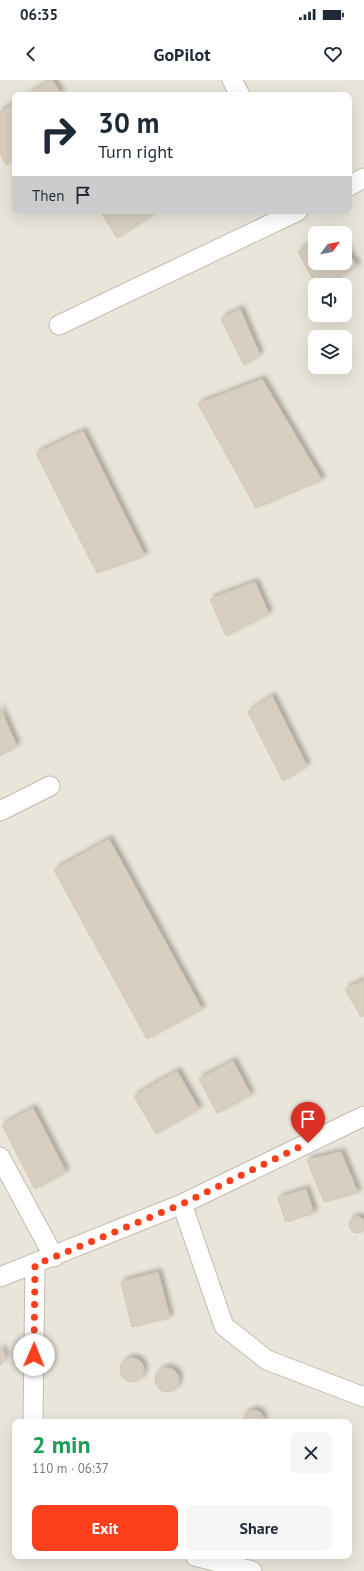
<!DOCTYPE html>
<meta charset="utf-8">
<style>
:root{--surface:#fff;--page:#f6f6f7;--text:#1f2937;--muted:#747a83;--accent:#fc3f1d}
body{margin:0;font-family:"PT Sans",sans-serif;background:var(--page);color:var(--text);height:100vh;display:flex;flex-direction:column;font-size:15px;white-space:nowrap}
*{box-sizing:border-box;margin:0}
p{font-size:13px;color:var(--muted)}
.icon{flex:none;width:22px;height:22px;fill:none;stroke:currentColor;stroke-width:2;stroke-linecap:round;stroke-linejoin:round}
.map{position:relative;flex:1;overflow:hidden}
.side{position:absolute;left:12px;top:1339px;width:340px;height:140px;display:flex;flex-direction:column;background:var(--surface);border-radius:8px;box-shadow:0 4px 16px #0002}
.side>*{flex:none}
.hud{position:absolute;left:12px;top:12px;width:340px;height:122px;border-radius:8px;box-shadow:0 4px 16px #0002;background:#fff;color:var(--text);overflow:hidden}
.needle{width:26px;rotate:58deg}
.tools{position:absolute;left:308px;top:146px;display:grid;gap:8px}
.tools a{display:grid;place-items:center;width:44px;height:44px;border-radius:8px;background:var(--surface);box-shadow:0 4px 16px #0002;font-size:20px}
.pin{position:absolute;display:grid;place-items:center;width:34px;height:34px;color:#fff;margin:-41px -17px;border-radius:50% 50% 50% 0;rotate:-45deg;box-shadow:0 0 4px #0007}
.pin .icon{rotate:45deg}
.me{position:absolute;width:44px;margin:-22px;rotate:1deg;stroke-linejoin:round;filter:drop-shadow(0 0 3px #0008)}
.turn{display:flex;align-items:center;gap:14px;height:84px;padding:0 20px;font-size:18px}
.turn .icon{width:52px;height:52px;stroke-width:2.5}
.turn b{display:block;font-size:28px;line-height:34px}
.then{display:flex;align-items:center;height:38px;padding:0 20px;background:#0003;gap:8px;font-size:15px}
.round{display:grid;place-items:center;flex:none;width:42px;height:42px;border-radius:8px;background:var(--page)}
.head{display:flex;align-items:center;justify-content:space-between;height:68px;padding:0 20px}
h1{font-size:24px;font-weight:600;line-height:30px;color:#1e9e55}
.button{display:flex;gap:8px;margin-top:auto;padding:8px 20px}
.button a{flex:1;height:46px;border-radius:8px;background:var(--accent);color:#fff;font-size:16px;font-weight:600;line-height:46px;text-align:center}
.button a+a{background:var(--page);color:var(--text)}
.status{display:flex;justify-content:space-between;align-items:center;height:28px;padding:0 20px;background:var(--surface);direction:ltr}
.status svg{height:11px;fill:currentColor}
header{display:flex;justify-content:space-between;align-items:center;height:52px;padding:0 20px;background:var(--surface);font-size:18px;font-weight:600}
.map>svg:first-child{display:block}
.residential{fill:#eae5da;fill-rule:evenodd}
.building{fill:#d8cfc1;stroke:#d3c7b4;filter:url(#shadow)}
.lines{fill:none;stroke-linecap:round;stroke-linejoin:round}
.street-casing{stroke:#c2bbae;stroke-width:21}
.street{stroke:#fff;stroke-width:19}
.route{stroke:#fc3f1d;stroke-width:7;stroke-dasharray:0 12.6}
</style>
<div class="status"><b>06:35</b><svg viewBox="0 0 49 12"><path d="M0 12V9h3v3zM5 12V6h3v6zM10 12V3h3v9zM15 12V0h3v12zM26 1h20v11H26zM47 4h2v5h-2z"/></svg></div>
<header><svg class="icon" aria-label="back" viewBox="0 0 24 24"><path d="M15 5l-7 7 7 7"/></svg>GoPilot<svg class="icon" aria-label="heart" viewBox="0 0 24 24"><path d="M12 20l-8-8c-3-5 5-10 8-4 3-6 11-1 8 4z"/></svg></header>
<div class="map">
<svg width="364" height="1491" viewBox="0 0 364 1491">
<defs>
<filter id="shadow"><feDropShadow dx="3.5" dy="-3.5" stdDeviation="2" flood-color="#0004"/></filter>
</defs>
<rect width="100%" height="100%" fill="#f6f3ec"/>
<!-- residential -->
<path class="residential" d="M0 0H364V1491H0ZM15 15H349V131H15ZM315 153H345V183H315ZM315 205H345V235H315ZM315 257H345V287H315ZM15 1342H349V1476H15Z"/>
<!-- building -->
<path class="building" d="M52 0 62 15H27L51 0Z
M15 23V79L6 85 0 73V32Z
M100 131H158L117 158Z
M315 160V183H345V168L357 186 328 205H316L298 172Z
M240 229 260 275 244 285 221 239Z
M262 299 322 400 256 428 198 324Z
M83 351 145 476 97 493 36 373Z
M255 502 269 534 226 556 210 519Z
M272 616 307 686 283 701 248 632Z
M0 628 17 666 0 676Z
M109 759 202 929 147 959 54 790Z
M364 900V935L361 937 345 909Z
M233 981 251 1015 217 1033 199 999Z
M177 991 199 1029 156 1054 134 1016Z
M33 1028 66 1092 35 1109 2 1045Z
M341 1072 358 1113 324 1122 307 1080Z
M306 1109 314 1133 286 1142 278 1118Z
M349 1145a8 8 0 1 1 16 0a8 8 0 1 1-16 0Z
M158 1192 170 1238 132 1247 121 1202Z
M0 1267 5 1275 3 1282 0 1285Z
M120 1290a12 12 0 1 1 24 0a12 12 0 1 1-24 0Z
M155 1300a12 12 0 1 1 24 0a12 12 0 1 1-24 0Z
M253 1330 260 1332 265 1342H242L246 1333Z"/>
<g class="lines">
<defs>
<path id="street" d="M232 0 240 15
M349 106 364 98
M59 245 298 131
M0 731 50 706
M0 1077 54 1177
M182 1124 224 1246 267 1280 364 1317
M0 1197 182 1124 364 1036
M33 1342 35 1185
M195 1476 252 1491"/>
</defs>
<!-- street casing -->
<use href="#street" class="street-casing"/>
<!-- street -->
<use href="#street" class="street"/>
</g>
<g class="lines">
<!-- route -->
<path class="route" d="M34 1275 35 1185 182 1124 308 1063"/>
</g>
</svg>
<div class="tools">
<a><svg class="needle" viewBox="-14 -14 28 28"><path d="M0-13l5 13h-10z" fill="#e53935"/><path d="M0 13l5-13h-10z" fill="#747a83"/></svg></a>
<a><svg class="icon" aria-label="sound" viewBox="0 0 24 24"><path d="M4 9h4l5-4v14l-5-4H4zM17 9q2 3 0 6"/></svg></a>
<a><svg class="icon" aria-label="layers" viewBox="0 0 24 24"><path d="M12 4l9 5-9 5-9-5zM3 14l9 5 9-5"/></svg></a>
</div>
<div class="pin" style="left:308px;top:1063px;background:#d93025"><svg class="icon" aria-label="arrive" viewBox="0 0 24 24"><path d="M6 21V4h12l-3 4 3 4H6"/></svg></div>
<svg class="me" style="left:34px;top:1275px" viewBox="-20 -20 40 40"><circle r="19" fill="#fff"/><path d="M0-13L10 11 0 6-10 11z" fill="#fc3f1d"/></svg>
<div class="hud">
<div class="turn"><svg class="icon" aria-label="right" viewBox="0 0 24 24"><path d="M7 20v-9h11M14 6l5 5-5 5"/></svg><div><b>30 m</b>Turn right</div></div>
<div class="then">Then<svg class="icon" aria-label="arrive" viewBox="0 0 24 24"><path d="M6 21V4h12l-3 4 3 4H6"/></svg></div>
</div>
<section class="side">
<div class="head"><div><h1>2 min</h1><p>110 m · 06:37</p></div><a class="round"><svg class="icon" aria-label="close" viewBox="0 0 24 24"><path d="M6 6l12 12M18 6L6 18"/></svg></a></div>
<div class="button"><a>Exit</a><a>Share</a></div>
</section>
</div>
